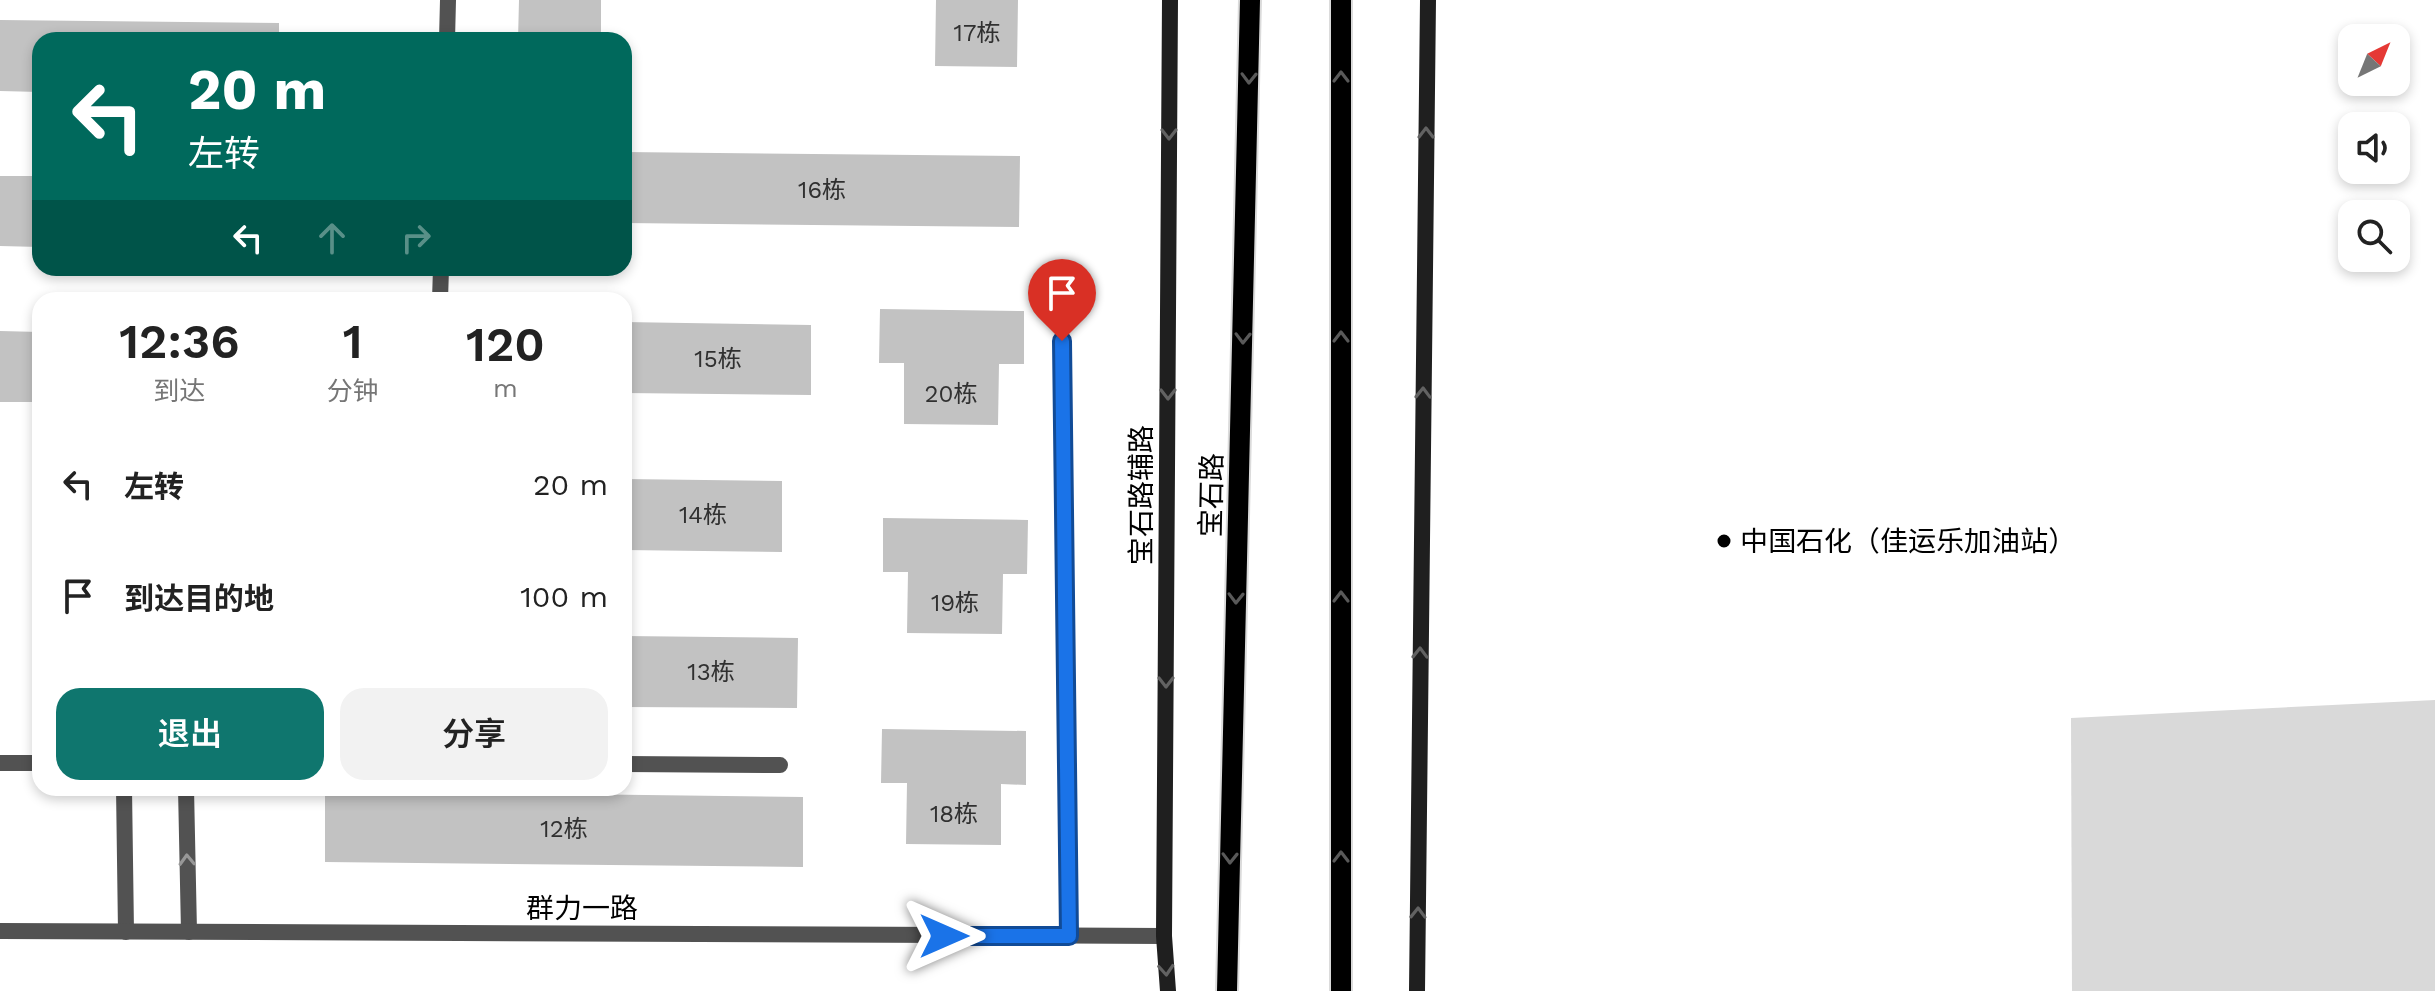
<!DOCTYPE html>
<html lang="zh">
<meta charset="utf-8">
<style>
:root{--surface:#fff;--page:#f2f2f2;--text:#222;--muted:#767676;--accent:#0f766e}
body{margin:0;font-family:"Work Sans","Noto Sans SC",sans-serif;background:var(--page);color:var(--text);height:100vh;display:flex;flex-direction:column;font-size:30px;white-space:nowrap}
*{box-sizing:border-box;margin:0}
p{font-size:26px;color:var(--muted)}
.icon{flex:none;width:44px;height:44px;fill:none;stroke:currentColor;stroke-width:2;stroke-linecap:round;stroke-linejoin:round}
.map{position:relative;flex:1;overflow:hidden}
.drawer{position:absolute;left:32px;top:292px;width:600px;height:504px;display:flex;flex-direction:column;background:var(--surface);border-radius:24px;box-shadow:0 4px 12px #0003}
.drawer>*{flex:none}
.top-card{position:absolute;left:32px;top:32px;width:600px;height:244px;border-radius:24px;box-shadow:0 4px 12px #0003;background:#00695c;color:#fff;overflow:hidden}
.needle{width:52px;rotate:43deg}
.buttons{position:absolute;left:2338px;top:24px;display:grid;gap:16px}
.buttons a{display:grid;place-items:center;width:72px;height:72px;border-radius:16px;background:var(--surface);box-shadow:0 4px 12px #0003;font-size:40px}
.pin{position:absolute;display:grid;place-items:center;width:68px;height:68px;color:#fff;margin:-82px -34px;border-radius:50% 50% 50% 0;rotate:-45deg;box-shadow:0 0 8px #0007}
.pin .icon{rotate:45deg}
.me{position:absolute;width:88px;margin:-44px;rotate:90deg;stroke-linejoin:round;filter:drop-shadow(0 0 6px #0008)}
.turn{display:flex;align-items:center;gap:28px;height:168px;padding:0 24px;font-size:36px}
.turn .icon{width:104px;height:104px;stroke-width:2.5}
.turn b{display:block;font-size:56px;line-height:68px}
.lanes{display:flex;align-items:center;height:76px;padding:0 24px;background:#0003;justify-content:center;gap:40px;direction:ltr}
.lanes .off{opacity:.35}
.eta{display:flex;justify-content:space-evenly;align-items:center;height:136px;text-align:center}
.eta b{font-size:48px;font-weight:600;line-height:56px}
.primary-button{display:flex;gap:16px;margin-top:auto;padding:16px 24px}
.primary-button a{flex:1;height:92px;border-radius:24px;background:var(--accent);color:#fff;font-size:32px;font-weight:600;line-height:92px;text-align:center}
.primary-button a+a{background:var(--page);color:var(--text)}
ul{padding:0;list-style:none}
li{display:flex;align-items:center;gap:24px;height:112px;padding:0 24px}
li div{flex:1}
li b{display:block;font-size:30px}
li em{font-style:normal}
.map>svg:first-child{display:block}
.green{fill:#d9d9d9}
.building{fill:#c2c2c2}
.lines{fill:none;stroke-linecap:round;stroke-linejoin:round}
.primary-casing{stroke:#dbdbdb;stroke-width:24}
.lane{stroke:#525252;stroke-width:16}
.street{stroke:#525252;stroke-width:16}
.secondary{stroke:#1f1f1f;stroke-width:16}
.primary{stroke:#000;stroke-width:20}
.oneway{stroke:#595959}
.oneway2{stroke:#626262}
.oneway3{stroke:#979797}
.route-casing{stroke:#114b97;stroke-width:20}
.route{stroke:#1a73e8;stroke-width:14}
.poi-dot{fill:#000;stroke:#fff;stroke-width:3}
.labels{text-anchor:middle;stroke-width:6;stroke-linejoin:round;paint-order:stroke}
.number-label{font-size:24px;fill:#303030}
.street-label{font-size:28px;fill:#000;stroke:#fff}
.poi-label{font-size:28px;fill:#000;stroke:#fff;text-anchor:start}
</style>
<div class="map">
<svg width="2435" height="991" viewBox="0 0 2435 991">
<rect width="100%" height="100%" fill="#fff"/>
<!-- green -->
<path class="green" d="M2435 700V991H2072L2071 718Z"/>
<!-- building -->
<path class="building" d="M519 0H601V40H518Z
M936 0H1018L1017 67 935 66Z
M0 20 279 23V40H40V92L0 91Z
M624 152 1020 156 1019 227 624 223Z
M0 176H40V247L0 246Z
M880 309 1024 311V364H999L998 425 904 424V363H879Z
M624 322 811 325V395L624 393Z
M0 331 40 332V402H0Z
M624 479 782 481V552L624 550Z
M883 518 1028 520 1027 574H1003L1002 634 907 633 908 572H883Z
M624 636 798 638 797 708 624 707Z
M882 729 1026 731V785L1001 784V845L906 844 907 783H881Z
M325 791 803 797V867L325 862Z"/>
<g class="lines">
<defs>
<path id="primary" d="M1341 0V991
M1227 991 1250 0"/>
</defs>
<!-- primary casing -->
<use href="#primary" class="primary-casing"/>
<!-- lane -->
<path class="lane" d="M447 40 448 0
M440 300 441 268
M1062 341 1069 936
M0 763H40
M624 764 780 765
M124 788 126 932
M186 788 189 932"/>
<!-- street -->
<path class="street" d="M0 931 1164 936"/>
<!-- secondary -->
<path class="secondary" d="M1168 991 1164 936 1170 0
M1417 991 1428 0"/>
<!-- primary -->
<use href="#primary" class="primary"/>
</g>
<!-- one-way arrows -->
<defs><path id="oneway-chevron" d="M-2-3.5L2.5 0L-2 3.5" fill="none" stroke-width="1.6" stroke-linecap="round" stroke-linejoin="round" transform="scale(2)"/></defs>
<g class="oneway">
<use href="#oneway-chevron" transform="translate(1341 77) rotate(-90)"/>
<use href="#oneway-chevron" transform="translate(1249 78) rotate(91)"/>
<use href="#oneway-chevron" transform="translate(1341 337) rotate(-90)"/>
<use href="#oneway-chevron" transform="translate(1243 338) rotate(91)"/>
<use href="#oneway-chevron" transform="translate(1341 597) rotate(-90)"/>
<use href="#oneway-chevron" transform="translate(1236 598) rotate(91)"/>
<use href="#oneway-chevron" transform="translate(1341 857) rotate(-90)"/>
<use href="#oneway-chevron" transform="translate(1230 858) rotate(91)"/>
</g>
<g class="oneway2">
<use href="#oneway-chevron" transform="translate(1426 133) rotate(-90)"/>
<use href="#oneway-chevron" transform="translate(1169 134) rotate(90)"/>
<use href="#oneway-chevron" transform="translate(1423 393) rotate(-89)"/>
<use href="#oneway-chevron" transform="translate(1168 394) rotate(90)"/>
<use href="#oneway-chevron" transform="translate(1420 653) rotate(-89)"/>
<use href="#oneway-chevron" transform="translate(1166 682) rotate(90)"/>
<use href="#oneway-chevron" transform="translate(1418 913) rotate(-89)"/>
<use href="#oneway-chevron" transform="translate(1166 970) rotate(86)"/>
</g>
<use class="oneway3" href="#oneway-chevron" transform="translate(187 860) rotate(-92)"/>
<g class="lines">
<defs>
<path id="route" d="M944 936H1069L1062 341"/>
</defs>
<!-- route casing -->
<use href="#route" class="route-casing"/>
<!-- route -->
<use href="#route" class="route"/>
</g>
<!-- markers -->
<circle class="poi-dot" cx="1724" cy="541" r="8"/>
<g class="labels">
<!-- number labels -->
<g class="number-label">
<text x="977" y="41">17栋</text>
<text x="822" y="198">16栋</text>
<text x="718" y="367">15栋</text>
<text x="951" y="402">20栋</text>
<text x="703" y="523">14栋</text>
<text x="955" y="611">19栋</text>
<text x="711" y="680">13栋</text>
<text x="954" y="822">18栋</text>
<text x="564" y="837">12栋</text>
</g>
<!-- street labels -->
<g class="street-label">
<text transform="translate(1141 495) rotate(-90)" y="10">宝石路辅路</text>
<text transform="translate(1211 495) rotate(-89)" y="10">宝石路</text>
<text x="582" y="918">群力一路</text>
</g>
<!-- poi labels -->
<g class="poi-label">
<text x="1740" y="551">中国石化（佳运乐加油站）</text>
</g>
</g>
</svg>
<div class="buttons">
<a><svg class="needle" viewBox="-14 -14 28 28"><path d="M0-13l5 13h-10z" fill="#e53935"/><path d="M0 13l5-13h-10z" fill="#767676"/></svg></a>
<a><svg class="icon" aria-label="sound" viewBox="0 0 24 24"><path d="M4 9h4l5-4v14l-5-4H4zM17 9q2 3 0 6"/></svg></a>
<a><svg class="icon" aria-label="search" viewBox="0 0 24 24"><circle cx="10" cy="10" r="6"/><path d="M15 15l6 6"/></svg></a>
</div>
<div class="pin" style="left:1062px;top:341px;background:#d93025"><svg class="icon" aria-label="arrive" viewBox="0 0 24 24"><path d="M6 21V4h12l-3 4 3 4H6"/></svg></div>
<svg class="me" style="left:944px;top:936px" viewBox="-20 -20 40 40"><path d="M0-17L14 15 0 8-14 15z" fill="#1a73e8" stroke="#fff" stroke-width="4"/></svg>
<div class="top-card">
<div class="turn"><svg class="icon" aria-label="left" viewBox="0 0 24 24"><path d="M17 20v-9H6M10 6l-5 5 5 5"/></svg><div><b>20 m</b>左转</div></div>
<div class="lanes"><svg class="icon" aria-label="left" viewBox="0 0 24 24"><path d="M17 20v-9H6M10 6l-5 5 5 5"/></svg><svg class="icon off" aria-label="ahead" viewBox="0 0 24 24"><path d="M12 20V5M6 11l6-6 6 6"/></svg><svg class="icon off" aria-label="right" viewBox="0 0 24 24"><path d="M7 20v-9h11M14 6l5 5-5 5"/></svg></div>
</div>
<section class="drawer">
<div class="eta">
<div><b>12:36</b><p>到达</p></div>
<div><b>1</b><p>分钟</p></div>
<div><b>120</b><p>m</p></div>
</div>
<ul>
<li><svg class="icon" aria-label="left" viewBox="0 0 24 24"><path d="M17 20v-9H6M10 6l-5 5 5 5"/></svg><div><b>左转</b></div><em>20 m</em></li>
<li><svg class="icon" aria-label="arrive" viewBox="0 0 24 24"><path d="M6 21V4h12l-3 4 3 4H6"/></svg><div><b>到达目的地</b></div><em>100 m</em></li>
</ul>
<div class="primary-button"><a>退出</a><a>分享</a></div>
</section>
</div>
